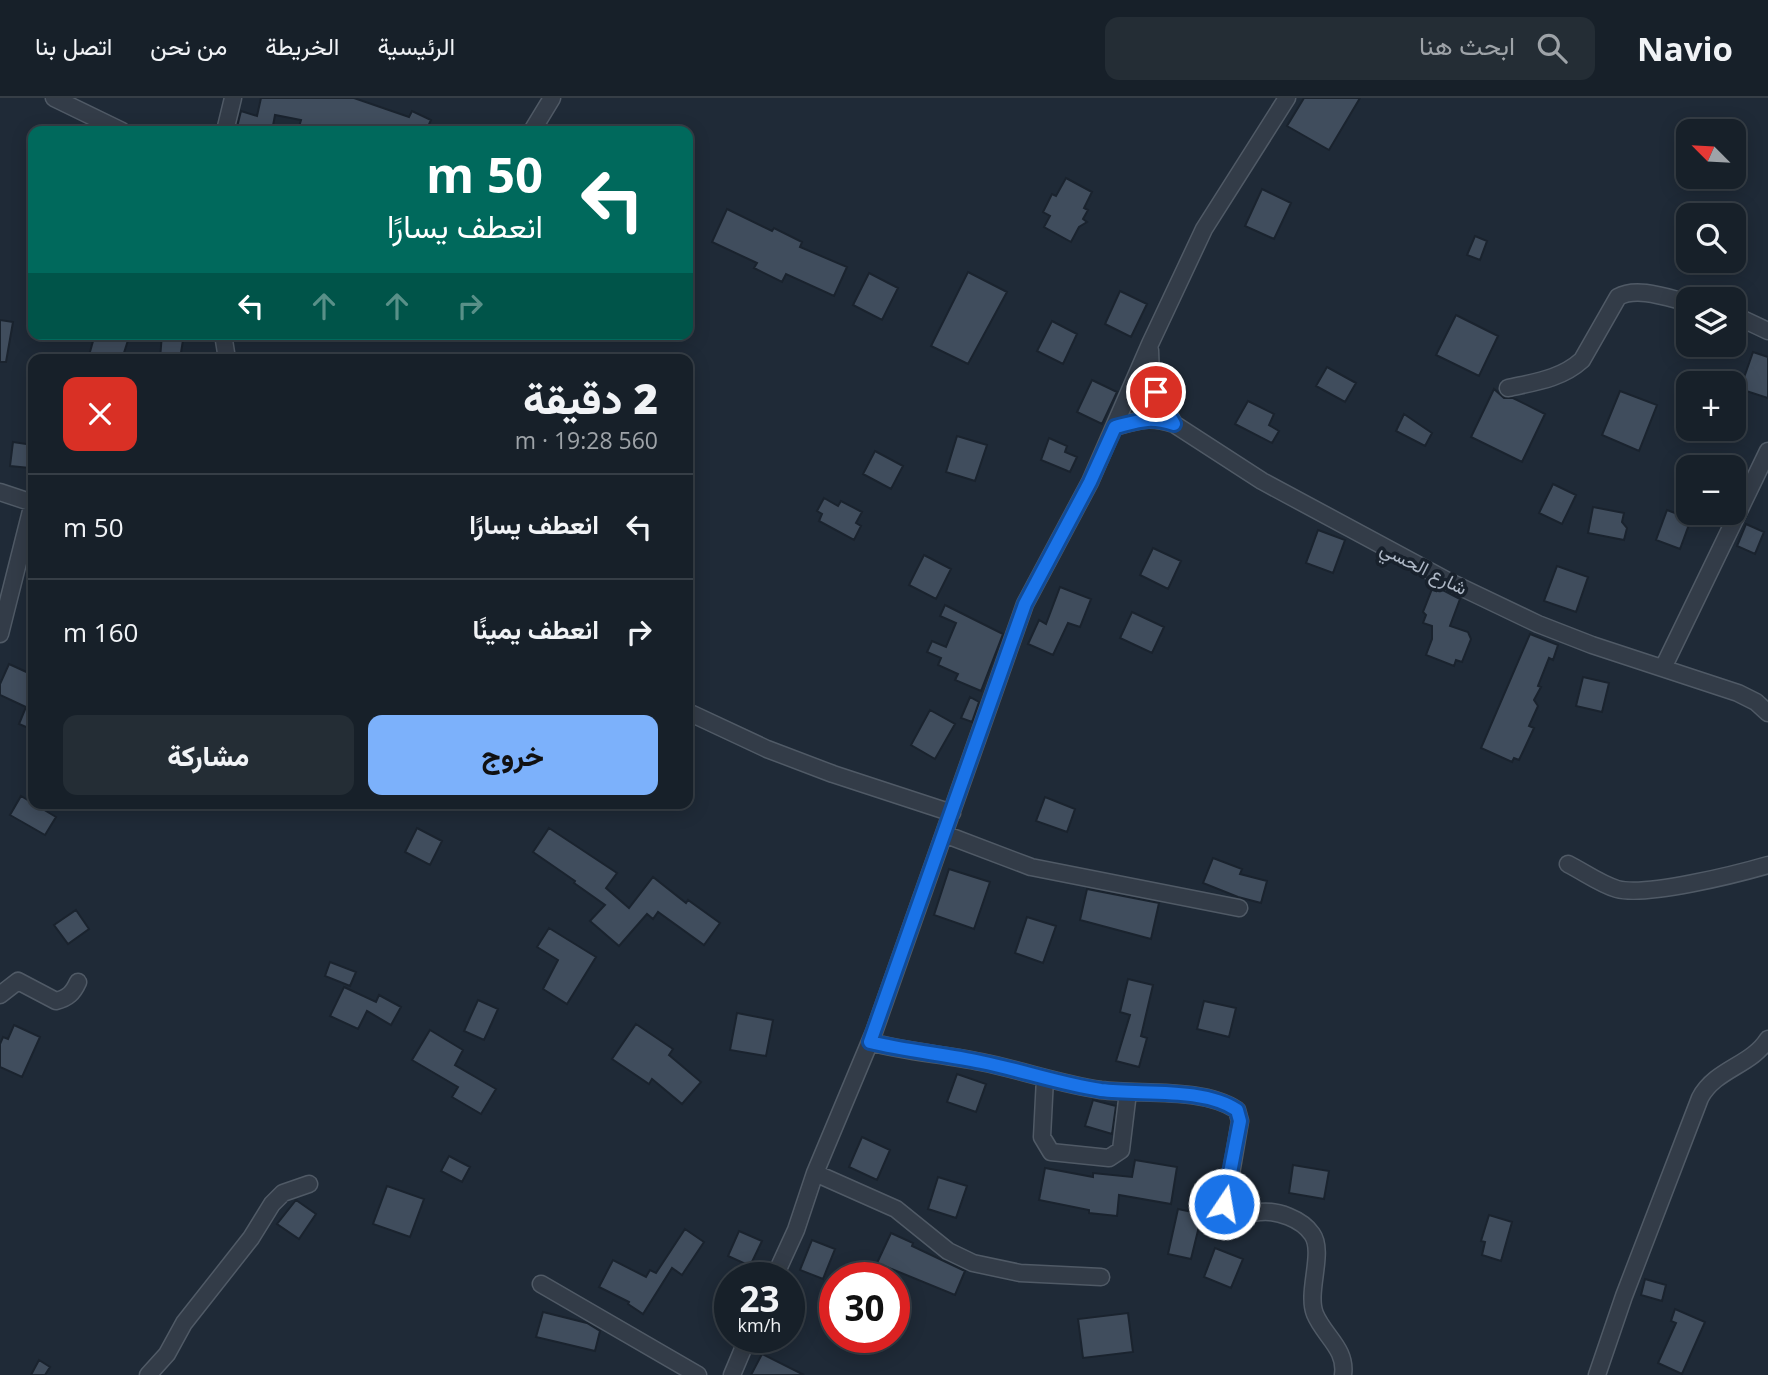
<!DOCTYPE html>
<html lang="ar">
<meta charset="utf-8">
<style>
:root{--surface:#172029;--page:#242d35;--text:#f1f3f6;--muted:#9ea3a8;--line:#363e46;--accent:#7cb1fb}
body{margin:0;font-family:"Open Sans",Vazirmatn,sans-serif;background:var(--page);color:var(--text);direction:rtl;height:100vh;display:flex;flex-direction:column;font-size:26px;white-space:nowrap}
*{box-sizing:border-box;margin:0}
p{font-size:23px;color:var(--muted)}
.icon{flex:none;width:38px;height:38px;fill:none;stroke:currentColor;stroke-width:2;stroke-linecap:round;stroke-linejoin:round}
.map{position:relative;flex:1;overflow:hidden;direction:ltr}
.details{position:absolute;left:28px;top:256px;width:665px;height:455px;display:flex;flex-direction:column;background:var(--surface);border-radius:14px;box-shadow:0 4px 18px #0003,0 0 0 2px var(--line);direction:rtl}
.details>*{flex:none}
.banner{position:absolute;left:28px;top:28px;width:665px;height:214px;border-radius:14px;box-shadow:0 4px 18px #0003,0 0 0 2px var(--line);direction:rtl;background:#00695c;color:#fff;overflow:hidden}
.needle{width:46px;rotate:294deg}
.fabs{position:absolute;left:1676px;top:21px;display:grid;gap:14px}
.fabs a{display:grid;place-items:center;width:70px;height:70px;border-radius:14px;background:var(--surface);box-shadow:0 4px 18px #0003,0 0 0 2px var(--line);font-size:35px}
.speed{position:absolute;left:714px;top:1164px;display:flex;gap:14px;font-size:35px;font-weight:700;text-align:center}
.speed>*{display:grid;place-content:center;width:91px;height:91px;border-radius:50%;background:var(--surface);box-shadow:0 4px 18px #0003,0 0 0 2px var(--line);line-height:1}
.speed small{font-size:18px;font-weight:400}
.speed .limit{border:10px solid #d22;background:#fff;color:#111}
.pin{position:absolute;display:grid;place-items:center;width:60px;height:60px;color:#fff;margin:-30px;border:4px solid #fff;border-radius:50%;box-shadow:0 2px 7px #0007}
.me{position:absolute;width:77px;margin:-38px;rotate:12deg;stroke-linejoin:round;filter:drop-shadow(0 0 5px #0008)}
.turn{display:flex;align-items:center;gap:24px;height:147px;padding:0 35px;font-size:32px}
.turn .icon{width:91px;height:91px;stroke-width:2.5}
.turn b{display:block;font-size:49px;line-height:60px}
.lanes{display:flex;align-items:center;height:66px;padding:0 35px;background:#0003;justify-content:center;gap:35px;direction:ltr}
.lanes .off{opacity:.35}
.round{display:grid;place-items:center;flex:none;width:74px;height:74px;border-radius:14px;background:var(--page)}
.overview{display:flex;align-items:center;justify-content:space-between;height:119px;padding:0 35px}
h1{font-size:42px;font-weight:800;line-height:52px}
.cta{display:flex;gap:14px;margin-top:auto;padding:14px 35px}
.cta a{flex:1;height:80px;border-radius:14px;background:var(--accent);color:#111;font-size:28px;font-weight:800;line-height:80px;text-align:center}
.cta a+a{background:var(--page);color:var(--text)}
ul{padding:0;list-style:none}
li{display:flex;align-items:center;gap:21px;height:105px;padding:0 35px;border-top:2px solid var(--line)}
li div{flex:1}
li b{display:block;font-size:26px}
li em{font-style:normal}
header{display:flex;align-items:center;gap:42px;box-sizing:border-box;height:98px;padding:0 35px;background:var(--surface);border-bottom:2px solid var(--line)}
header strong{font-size:33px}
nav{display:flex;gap:38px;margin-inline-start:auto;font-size:24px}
.search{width:490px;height:63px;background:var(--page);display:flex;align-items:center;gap:18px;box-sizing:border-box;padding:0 24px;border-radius:14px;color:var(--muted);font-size:26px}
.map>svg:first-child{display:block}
.building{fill:#404d5d;stroke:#1a232e;stroke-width:2}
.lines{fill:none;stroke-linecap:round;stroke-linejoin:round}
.minor-casing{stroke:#505a66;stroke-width:19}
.minor{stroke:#333c48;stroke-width:16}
.route-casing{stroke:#114b97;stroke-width:18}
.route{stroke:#1a73e8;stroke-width:12}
.labels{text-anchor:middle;stroke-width:7;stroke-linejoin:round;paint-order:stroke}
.street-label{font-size:19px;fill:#adb7c5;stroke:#18212c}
</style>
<header>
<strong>Navio</strong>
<div class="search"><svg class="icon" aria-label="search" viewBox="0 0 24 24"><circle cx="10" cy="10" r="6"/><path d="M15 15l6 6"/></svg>ابحث هنا</div>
<nav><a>الرئيسية</a><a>الخريطة</a><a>من نحن</a><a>اتصل بنا</a></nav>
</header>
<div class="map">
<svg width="1768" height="1277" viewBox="0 0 1768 1277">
<rect width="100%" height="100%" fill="#1f2a37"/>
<!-- building -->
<path class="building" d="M261 0H354L409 19 412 13 431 22 426 33H312L299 29 301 22 275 17 272 33H236L241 13 257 18Z
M1304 0H1360L1329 52 1287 28Z
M1066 80 1092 94 1084 110 1088 112 1083 121 1087 124 1079 129 1071 144 1044 129 1050 118 1043 114 1052 96 1056 98Z
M1262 91 1291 105 1274 141 1245 128Z
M727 111 772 133 774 130 802 144 800 149 847 169 834 198 786 176 782 184 754 170 757 165 712 144Z
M1475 138 1487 143 1480 162 1467 157Z
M968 174 1007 194 968 266 931 248Z
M869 175 898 190 882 222 853 207Z
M1120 193 1147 206 1131 239 1105 226Z
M1456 217 1498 238 1479 278 1436 257Z
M0 222 13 224 6 264H0Z
M1052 223 1077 236 1063 266 1037 253Z
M95 236H130L122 261H88Z
M162 236H184L180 261H160Z
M1753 254 1768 259V300L1740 291Z
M1327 269 1356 285 1345 304 1316 288Z
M1092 282 1117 294 1102 326 1077 314Z
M1494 291 1504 300H1513L1545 316 1522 364 1471 339Z
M1620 293 1657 307 1639 353 1602 337Z
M1248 303 1274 316 1269 327 1279 333 1272 345 1235 326Z
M1404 316 1432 335 1425 348 1396 333Z
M957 338 987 347 975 383 946 374Z
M1049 340 1067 348 1065 354 1077 359 1070 374 1041 362Z
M13 344 33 347 30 370 10 368Z
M875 353 903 368 891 391 863 376Z
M1553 386 1576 397 1562 426 1539 415Z
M824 400 838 408 841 403 862 414 856 425 861 428 854 442 819 423 822 416 817 413Z
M1593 409 1624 415 1622 424 1627 430 1624 442 1588 435Z
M1667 412 1691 421 1680 451 1656 442Z
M1746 426 1764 434 1755 456 1737 448Z
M1318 432 1345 442 1333 475 1306 465Z
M1153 450 1181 463 1168 491 1140 477Z
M924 457 951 471 936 501 909 487Z
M1557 468 1588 479 1576 514 1544 503Z
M1060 489 1091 501 1080 529 1068 525 1053 557 1028 546 1039 522 1046 526Z
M1437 489 1460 501 1450 528 1468 534 1471 541 1462 564 1456 562 1454 568 1426 557 1432 541V528L1423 525 1426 517 1423 514 1432 491 1436 493Z
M945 507 1003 536 981 593 955 582 958 576 938 567 941 560 927 554 932 543 946 549 956 525 940 518Z
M1132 514 1164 529 1152 555 1120 540Z
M1530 536 1558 547 1553 562 1549 560 1538 588 1541 589 1534 602 1538 608 1529 628 1534 630 1519 662 1514 660 1512 664 1481 650Z
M9 566 33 577V632L19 626 26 609 0 597V586Z
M1583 579 1609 585 1602 614 1576 608Z
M970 599 979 604 972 624 961 620Z
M930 612 955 626 935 661 911 647Z
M21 698 56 719 45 737 10 717Z
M1045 699 1075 711 1067 734 1036 723Z
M417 730 442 743 430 767 405 754Z
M549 730 617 775 606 790 629 810 653 779 686 805 688 802 720 825 704 847 658 814 653 821 647 816 619 848 590 823 605 807 574 785 575 783 533 754Z
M1213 760 1242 771 1240 776 1267 783 1261 805 1238 799 1203 785Z
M949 771 990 784 974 831 934 817Z
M1087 791 1159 805 1151 841 1080 822Z
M76 812 89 831 68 846 54 827Z
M1027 819 1056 828 1043 865 1015 855Z
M549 830 596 859 567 906 543 891 558 862 537 849Z
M330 864 356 874 350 888 325 878Z
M1128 881 1153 887 1141 938 1147 940 1139 969 1116 963 1130 917 1120 914Z
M344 889 376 904 379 897 401 909 391 927 367 913 358 931 330 918Z
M478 902 498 911 484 942 464 933Z
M1204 903 1236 910 1229 939 1197 931Z
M737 915 773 922 766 958 730 952Z
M636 926 673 951 669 957 701 984 682 1006 652 981 649 986 612 961Z
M14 927 40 939 22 979 0 969V946L3 939 8 941Z
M430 932 463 952 455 967 496 991 481 1016 452 999 458 989 412 962Z
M957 976 986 986 976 1014 947 1004Z
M1093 1002 1116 1008 1112 1036 1085 1028Z
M862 1039 890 1052 877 1082 849 1069Z
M449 1058 470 1069 462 1084 441 1073Z
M1135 1062 1177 1069 1171 1106 1119 1097 1117 1118 1089 1115V1112L1039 1102 1045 1070 1093 1079V1075L1132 1079Z
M1293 1067 1329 1073 1324 1101 1289 1095Z
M938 1079 967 1088 956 1120 928 1111Z
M387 1088 424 1101 410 1139 373 1126Z
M296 1102 316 1116 299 1141 277 1126Z
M1178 1111 1202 1116 1191 1161 1168 1156Z
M1489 1117 1512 1124 1501 1163 1482 1157 1485 1144 1481 1143Z
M685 1131 704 1144 682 1177 672 1170 643 1216 628 1206 629 1204 599 1189 613 1162 646 1179 650 1172 656 1175Z
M739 1133 762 1143 750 1168 728 1158Z
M891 1135 913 1145 912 1148 965 1173 955 1197 877 1165Z
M812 1142 835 1151 823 1181 800 1172Z
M1215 1150 1243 1161 1231 1190 1204 1179Z
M1645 1181 1666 1187 1662 1203 1641 1197Z
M1675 1211 1705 1224 1682 1276 1658 1265 1676 1225 1671 1223Z
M543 1214 587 1225 600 1233 595 1253 536 1239Z
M1128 1215 1133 1254 1083 1260 1078 1221Z
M762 1256 804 1277H751Z
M39 1262 50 1269 45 1277H31Z"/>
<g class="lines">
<defs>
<path id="minor" d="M54 0 122 33
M225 33 233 0
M532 33 552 0
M1734 217 1768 233
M223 236 227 261
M1150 252 1151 280 1156 294 1174 326 1262 383 1448 483 1538 526 1592 547 1738 595 1756 604 1768 615
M1508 290C1535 284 1561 281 1582 262L1618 199C1637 188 1668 200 1689 205
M1115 329C1139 322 1149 318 1174 326
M0 394 33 405
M0 536 33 405
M1663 570 1768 353
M688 614 767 651 833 676 952 715
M944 736 1031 769 1239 810
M1568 766C1584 774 1600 786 1617 791 1646 799 1737 776 1768 767
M0 897 18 883 56 903C68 900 73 895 78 884
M870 944C906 954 943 956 981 964 1021 972 1060 986 1101 992 1142 997 1203 989 1237 1012L1240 1023 1225 1111C1235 1122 1246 1115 1260 1114 1277 1112 1302 1121 1312 1136 1325 1154 1306 1194 1315 1216 1324 1238 1347 1251 1343 1277
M1045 980 1042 1039 1051 1054 1109 1060 1121 1052 1128 994
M815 1075 896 1111 948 1153 973 1165 1020 1175 1101 1179
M774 1180 796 1132 815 1075 874 934 1025 506 1090 384 1150 246 1204 131 1287 0
M541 1186 698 1277
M148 1277 167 1256 184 1225 251 1140 272 1106 283 1095 309 1086
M732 1277 748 1239
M1597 1277 1624 1198 1700 1000C1715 971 1751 968 1768 941"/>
</defs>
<!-- minor casing -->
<use href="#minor" class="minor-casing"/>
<!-- minor -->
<use href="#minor" class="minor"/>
</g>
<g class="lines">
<defs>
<path id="route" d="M1156 294 1174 326C1149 318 1139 323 1115 329L1090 384 1025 506 870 944C906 953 944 956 981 964 1021 972 1060 986 1101 992 1142 997 1203 989 1237 1012L1240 1023 1224 1106"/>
</defs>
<!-- route casing -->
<use href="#route" class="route-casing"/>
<!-- route -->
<use href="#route" class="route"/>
</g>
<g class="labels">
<!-- street labels -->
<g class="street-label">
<text transform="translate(1424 470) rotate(27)" y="7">شارع الحسي</text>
</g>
</g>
</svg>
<div class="fabs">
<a><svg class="needle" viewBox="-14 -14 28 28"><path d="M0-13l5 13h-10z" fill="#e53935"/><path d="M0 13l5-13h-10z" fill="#9ea3a8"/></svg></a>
<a><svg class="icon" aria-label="search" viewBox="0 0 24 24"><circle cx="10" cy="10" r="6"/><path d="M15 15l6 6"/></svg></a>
<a><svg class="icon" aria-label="layers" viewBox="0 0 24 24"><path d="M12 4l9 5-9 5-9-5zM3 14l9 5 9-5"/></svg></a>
<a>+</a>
<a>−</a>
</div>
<div class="speed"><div>23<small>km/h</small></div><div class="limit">30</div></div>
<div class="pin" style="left:1156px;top:294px;background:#d93025"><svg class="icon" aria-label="arrive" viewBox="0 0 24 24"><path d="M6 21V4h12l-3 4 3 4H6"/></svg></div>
<svg class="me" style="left:1224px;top:1106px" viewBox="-20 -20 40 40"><circle r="17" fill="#1a73e8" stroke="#fff" stroke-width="3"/><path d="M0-11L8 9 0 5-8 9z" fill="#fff"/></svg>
<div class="banner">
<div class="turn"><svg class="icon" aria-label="left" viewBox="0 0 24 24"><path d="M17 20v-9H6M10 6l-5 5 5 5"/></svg><div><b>50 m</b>انعطف يسارًا</div></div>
<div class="lanes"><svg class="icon" aria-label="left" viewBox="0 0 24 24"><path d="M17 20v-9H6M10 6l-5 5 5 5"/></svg><svg class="icon off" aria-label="ahead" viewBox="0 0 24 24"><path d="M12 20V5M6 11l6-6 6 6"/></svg><svg class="icon off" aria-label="ahead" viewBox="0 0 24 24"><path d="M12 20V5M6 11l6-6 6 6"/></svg><svg class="icon off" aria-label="right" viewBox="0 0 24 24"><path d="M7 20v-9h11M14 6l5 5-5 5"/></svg></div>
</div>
<section class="details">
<div class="overview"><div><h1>2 دقيقة</h1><p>560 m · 19:28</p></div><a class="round" style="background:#d93025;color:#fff"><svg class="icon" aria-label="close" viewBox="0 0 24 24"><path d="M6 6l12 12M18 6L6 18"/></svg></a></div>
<ul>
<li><svg class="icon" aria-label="left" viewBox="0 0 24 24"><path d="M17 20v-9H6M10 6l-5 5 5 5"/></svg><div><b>انعطف يسارًا</b></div><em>50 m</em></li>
<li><svg class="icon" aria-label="right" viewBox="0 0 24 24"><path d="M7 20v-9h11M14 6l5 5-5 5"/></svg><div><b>انعطف يمينًا</b></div><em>160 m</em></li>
</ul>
<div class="cta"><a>خروج</a><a>مشاركة</a></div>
</section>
</div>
